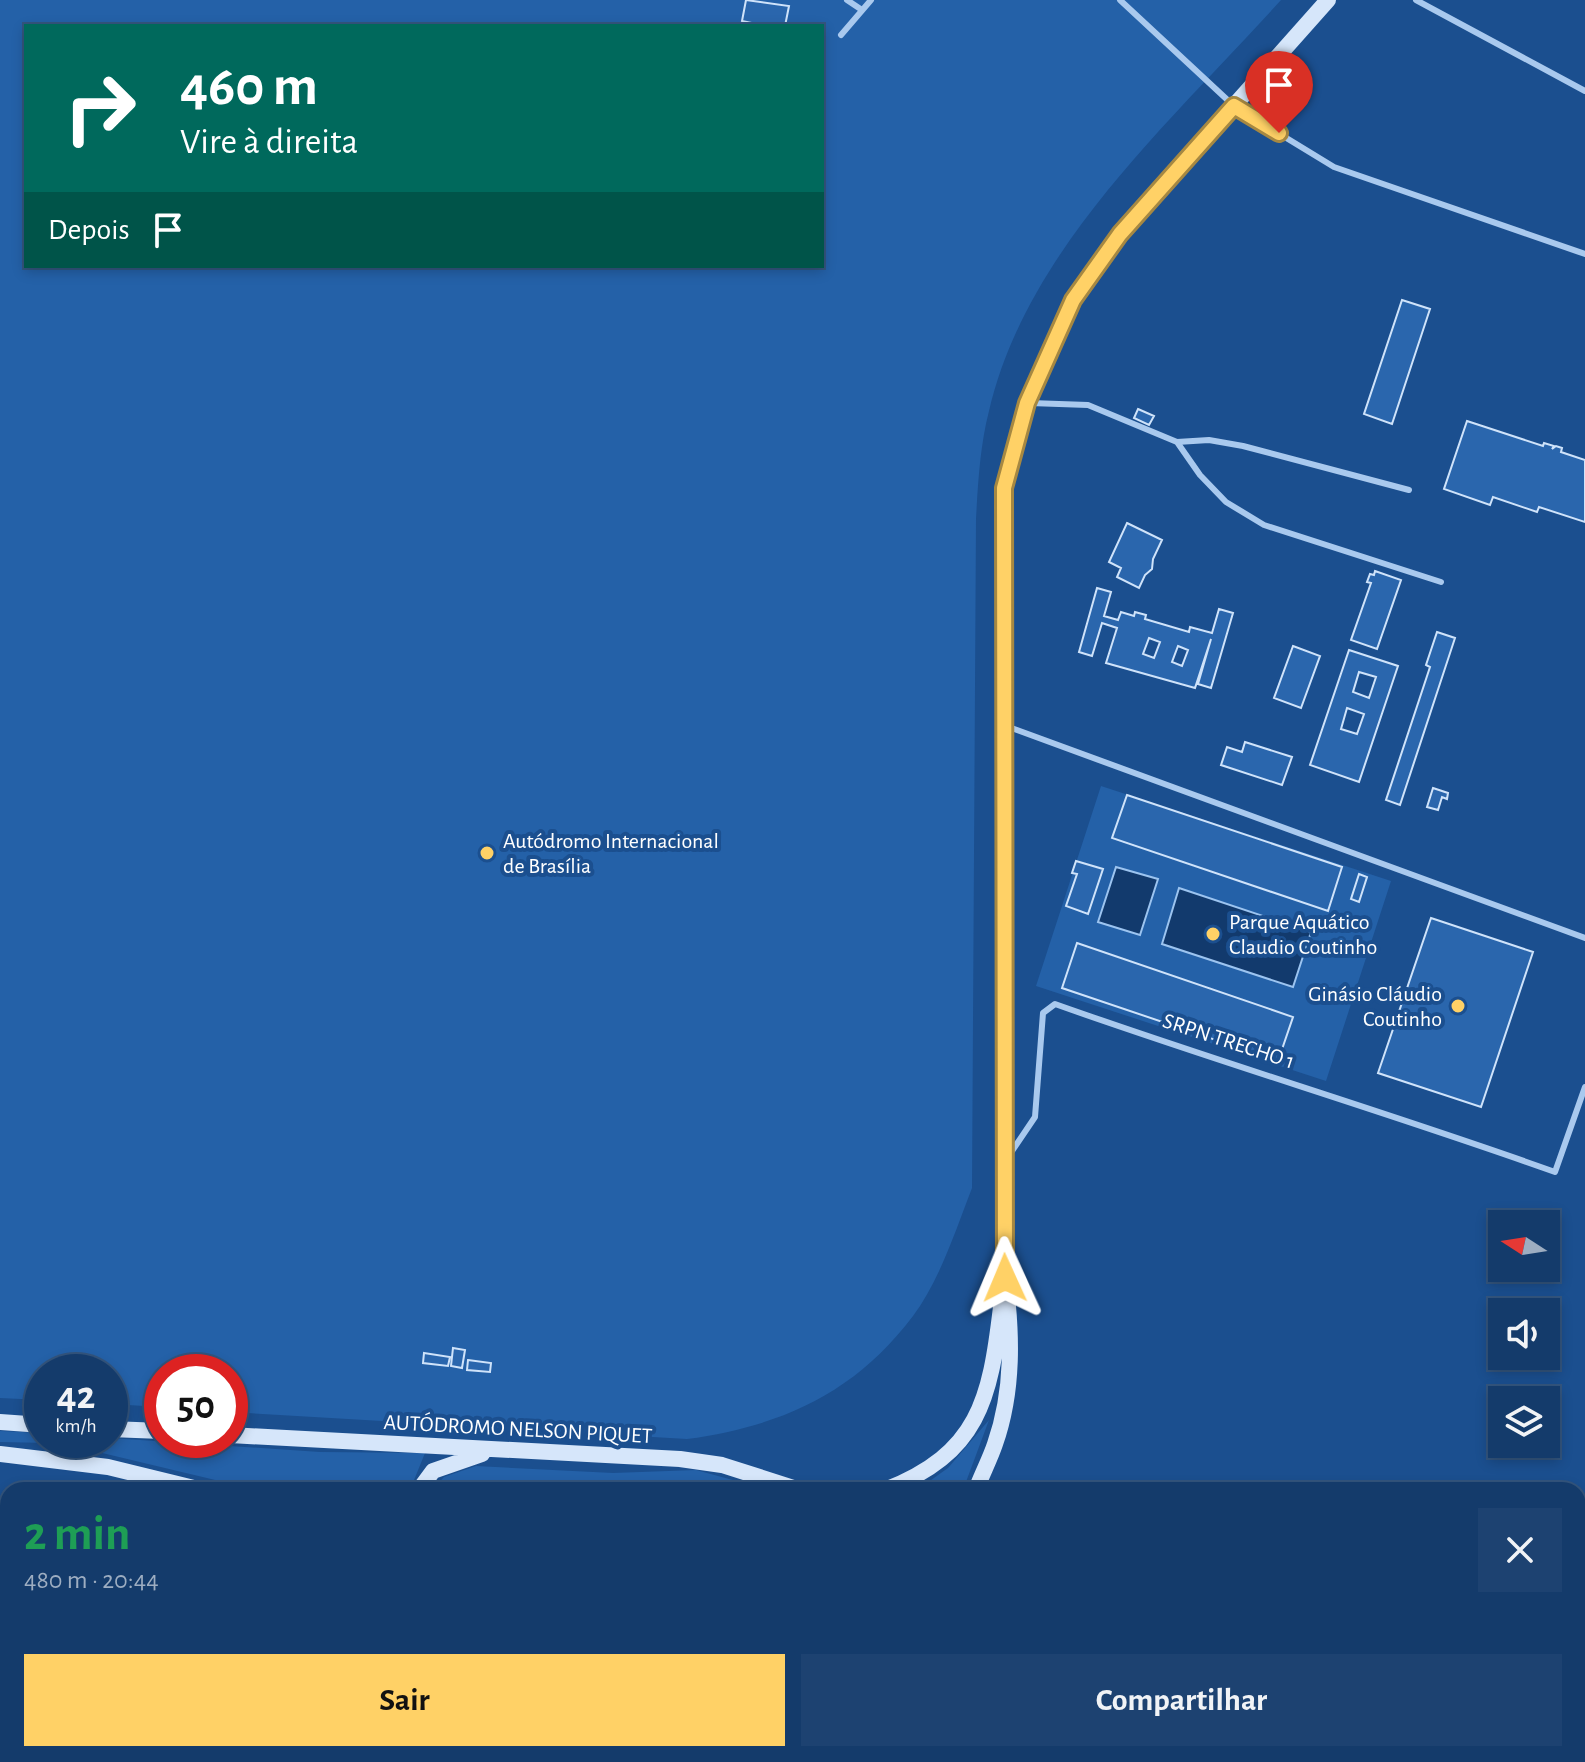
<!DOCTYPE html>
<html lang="pt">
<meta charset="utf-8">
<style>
:root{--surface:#143b6b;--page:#1d4271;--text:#f1f3f6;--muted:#9dadc1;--line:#33557e;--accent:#ffd166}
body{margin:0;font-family:"Alegreya Sans",sans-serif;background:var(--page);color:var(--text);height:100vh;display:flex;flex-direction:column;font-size:30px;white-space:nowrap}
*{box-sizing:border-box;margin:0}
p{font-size:26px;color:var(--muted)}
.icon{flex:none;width:44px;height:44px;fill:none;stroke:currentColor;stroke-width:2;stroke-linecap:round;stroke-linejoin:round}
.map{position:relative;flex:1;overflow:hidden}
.details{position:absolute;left:0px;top:1482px;width:1586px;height:280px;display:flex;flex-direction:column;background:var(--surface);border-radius:24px 24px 0 0;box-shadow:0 4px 12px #0003,0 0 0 2px var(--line)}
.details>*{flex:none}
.hud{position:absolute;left:24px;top:24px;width:800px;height:244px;border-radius:0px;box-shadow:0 4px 12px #0003,0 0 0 2px var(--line);background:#00695c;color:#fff;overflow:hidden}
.needle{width:52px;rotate:282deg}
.buttons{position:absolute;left:1488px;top:1210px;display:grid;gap:16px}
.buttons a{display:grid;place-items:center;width:72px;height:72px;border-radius:0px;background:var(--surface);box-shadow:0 4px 12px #0003,0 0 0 2px var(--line);font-size:40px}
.speed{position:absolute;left:24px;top:1354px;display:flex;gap:16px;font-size:40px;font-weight:700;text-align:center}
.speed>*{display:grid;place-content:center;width:104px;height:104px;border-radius:50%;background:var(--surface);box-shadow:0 4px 12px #0003,0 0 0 2px var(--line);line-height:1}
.speed small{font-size:20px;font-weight:400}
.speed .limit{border:12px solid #d22;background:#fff;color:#111}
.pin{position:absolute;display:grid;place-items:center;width:68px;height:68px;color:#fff;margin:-82px -34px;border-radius:50% 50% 50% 0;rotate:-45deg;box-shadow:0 0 8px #0007}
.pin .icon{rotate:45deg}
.me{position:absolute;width:88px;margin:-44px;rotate:359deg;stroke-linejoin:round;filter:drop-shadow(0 0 6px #0008)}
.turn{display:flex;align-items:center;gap:28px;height:168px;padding:0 24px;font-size:36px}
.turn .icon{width:104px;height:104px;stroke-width:2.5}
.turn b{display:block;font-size:56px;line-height:68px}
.then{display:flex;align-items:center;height:76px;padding:0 24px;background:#0003;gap:16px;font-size:30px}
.round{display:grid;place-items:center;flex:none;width:84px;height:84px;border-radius:0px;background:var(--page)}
.headline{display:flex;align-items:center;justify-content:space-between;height:136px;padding:0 24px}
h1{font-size:48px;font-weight:600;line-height:60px;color:#1e9e55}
.primary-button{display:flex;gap:16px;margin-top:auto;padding:16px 24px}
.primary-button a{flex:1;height:92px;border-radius:0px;background:var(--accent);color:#111;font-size:32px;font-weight:600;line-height:92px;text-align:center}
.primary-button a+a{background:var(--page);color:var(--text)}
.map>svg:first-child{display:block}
.green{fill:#2461a8;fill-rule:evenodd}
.water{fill:#123a6d;stroke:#9cc4f0;stroke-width:2}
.building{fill:#2a66ad;stroke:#cfe3fa;stroke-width:2;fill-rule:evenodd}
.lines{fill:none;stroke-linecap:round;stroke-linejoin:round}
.service{stroke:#a9c9ee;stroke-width:6}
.secondary{stroke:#d6e6fa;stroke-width:16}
.route-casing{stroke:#a68842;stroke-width:20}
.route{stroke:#ffd166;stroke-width:14}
.poi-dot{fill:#ffd166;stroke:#1b4f8f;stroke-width:3}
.labels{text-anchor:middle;stroke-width:8;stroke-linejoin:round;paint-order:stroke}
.poi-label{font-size:22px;fill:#fff;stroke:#1b4f8f;text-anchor:start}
.street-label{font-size:22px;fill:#fff;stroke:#1b4f8f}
</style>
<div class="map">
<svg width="1585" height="1762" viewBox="0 0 1585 1762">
<rect width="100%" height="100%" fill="#1b4f8f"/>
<!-- green -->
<path class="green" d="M0 0H1281C1173 120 1027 247 989 411 980 446 978 483 976 519L972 1188C956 1229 940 1280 913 1316 854 1394 781 1426 687 1439L230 1412V1372H162V1407L110 1404V1372H42V1400L0 1398ZM26 26H822V266H26Z
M1101 786 1391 881 1326 1081 1036 986Z
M989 1420 963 1490H917L948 1468Z
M0 1431 42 1433V1440H110V1438L320 1452 425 1453 410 1490H257L98 1452 48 1443 0 1442Z
M476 1466 613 1473 696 1470 770 1490H432L444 1477Z
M312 1754H674L685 1762H312Z
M716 1754H968L970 1762H727Z"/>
<!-- water -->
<path class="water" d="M1116 867 1158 879 1140 935 1098 922Z
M1179 888 1311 932 1293 987 1162 944Z"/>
<!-- building -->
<path class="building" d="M746 0 789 6 785 26H767L742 21Z
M1402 300 1430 309 1392 424 1364 414Z
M1138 409 1154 416 1149 425 1134 418Z
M1467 421 1543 446 1544 443 1554 446 1552 449 1556 446 1562 448 1561 452 1585 460V522L1539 507 1537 512 1493 497 1490 505 1444 489Z
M1127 523 1162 540 1153 559 1152 569 1145 575 1139 588 1117 577 1121 568 1109 562Z
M1375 571 1401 580 1377 649 1351 640 1371 583 1367 582 1370 574 1374 575Z
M1097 588 1111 592 1104 616 1118 620 1121 612 1134 616 1135 612 1146 615 1145 619 1189 632 1190 627 1212 633 1219 609 1233 613 1211 688 1198 684 1211 639 1195 688 1106 663 1117 628 1102 623 1092 656 1079 652ZM1149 638 1160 642 1154 658 1143 654ZM1178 646 1188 650 1182 666 1172 662Z
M1437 632 1455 638 1400 805 1386 800 1430 667 1426 665Z
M1293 646 1320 656 1301 708 1274 698Z
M1349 650 1398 666 1359 782 1310 765ZM1359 672 1376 677 1369 698 1353 692ZM1347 708 1364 714 1357 734 1341 729Z
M1245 742 1292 757 1282 785 1221 765 1227 747 1242 752Z
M1433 788 1448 793 1447 799 1442 797 1438 810 1427 807Z
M1127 795 1342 867 1328 911 1112 838Z
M1076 861 1103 869 1088 914 1066 906 1077 874 1072 873Z
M1359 874 1367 877 1359 902 1351 899Z
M1431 918 1533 952 1481 1107 1378 1073Z
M1077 943 1293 1017 1278 1061 1062 988Z
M453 1348 465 1350 462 1368 451 1366Z
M424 1353 450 1357 448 1366 423 1363Z
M468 1360 491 1363 490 1372 467 1370Z"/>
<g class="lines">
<!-- service -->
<path class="service" d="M847 0 862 10
M1120 0 1234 106 1334 167 1585 254
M1416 0 1585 91
M841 35 871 0
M1030 403 1088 405 1177 442 1200 475 1226 502 1264 525 1441 582
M1177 442 1209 440 1243 446 1409 490
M1006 726 1585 938
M1008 1157 1035 1117 1043 1013 1055 1004C1221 1063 1390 1113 1555 1172L1585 1087
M0 1603 8 1606
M598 1754 606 1762
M135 1762V1754
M361 1762V1754"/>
<!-- secondary -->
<path class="secondary" d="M0 1422 42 1425
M110 1429 162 1431
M230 1435 680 1459 722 1465 800 1490
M0 1454 108 1467 202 1490
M419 1490 433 1471 482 1454
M885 1490C979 1453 990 1400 1001 1307
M976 1490C982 1474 990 1459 995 1444 1014 1390 1012 1333 1005 1278L1004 488 1027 403 1073 300 1120 234 1328 0
M687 1754 699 1762
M993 1754 995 1762"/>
</g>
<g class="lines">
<defs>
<path id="route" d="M1005 1278 1004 488 1027 403 1073 300 1120 234 1234 106 1279 133"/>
</defs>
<!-- route casing -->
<use href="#route" class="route-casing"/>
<!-- route -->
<use href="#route" class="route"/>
</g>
<!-- markers -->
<g class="poi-dot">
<circle cx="487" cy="853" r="8"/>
<circle cx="1213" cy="934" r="8"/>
<circle cx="1458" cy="1006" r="8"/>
</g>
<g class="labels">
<!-- poi labels -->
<g class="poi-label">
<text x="503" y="848">Autódromo Internacional<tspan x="503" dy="25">de Brasília</tspan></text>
<text x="1229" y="929">Parque Aquático<tspan x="1229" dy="25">Claudio Coutinho</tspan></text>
<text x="1442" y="1001" text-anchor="end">Ginásio Cláudio<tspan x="1442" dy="25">Coutinho</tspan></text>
</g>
<!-- street labels -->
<g class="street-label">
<text transform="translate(1229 1040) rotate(18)" y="8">SRPN TRECHO 1</text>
<text transform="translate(518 1428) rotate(3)" y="8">AUTÓDROMO NELSON PIQUET</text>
</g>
</g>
</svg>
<div class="buttons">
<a><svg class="needle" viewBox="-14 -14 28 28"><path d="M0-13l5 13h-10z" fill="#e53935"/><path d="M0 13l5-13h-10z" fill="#9dadc1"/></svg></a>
<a><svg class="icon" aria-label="sound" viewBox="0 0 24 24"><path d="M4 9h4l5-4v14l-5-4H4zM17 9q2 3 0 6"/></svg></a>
<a><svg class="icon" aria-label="layers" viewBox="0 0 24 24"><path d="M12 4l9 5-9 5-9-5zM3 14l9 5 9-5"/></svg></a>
</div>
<div class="speed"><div>42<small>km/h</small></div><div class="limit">50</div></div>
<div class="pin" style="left:1279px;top:133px;background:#d93025"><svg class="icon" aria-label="arrive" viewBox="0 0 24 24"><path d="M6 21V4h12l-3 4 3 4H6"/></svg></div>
<svg class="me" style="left:1005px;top:1278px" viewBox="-20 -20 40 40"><path d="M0-17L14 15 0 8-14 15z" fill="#ffd166" stroke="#fff" stroke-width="4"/></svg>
<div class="hud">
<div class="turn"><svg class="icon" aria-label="right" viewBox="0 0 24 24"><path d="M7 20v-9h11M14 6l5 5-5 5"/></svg><div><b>460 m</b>Vire à direita</div></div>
<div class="then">Depois<svg class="icon" aria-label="arrive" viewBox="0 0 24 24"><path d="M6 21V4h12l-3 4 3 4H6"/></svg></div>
</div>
<section class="details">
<div class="headline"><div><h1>2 min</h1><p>480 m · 20:44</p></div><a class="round"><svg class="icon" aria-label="close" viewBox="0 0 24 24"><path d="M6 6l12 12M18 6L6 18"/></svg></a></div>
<div class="primary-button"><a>Sair</a><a>Compartilhar</a></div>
</section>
</div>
